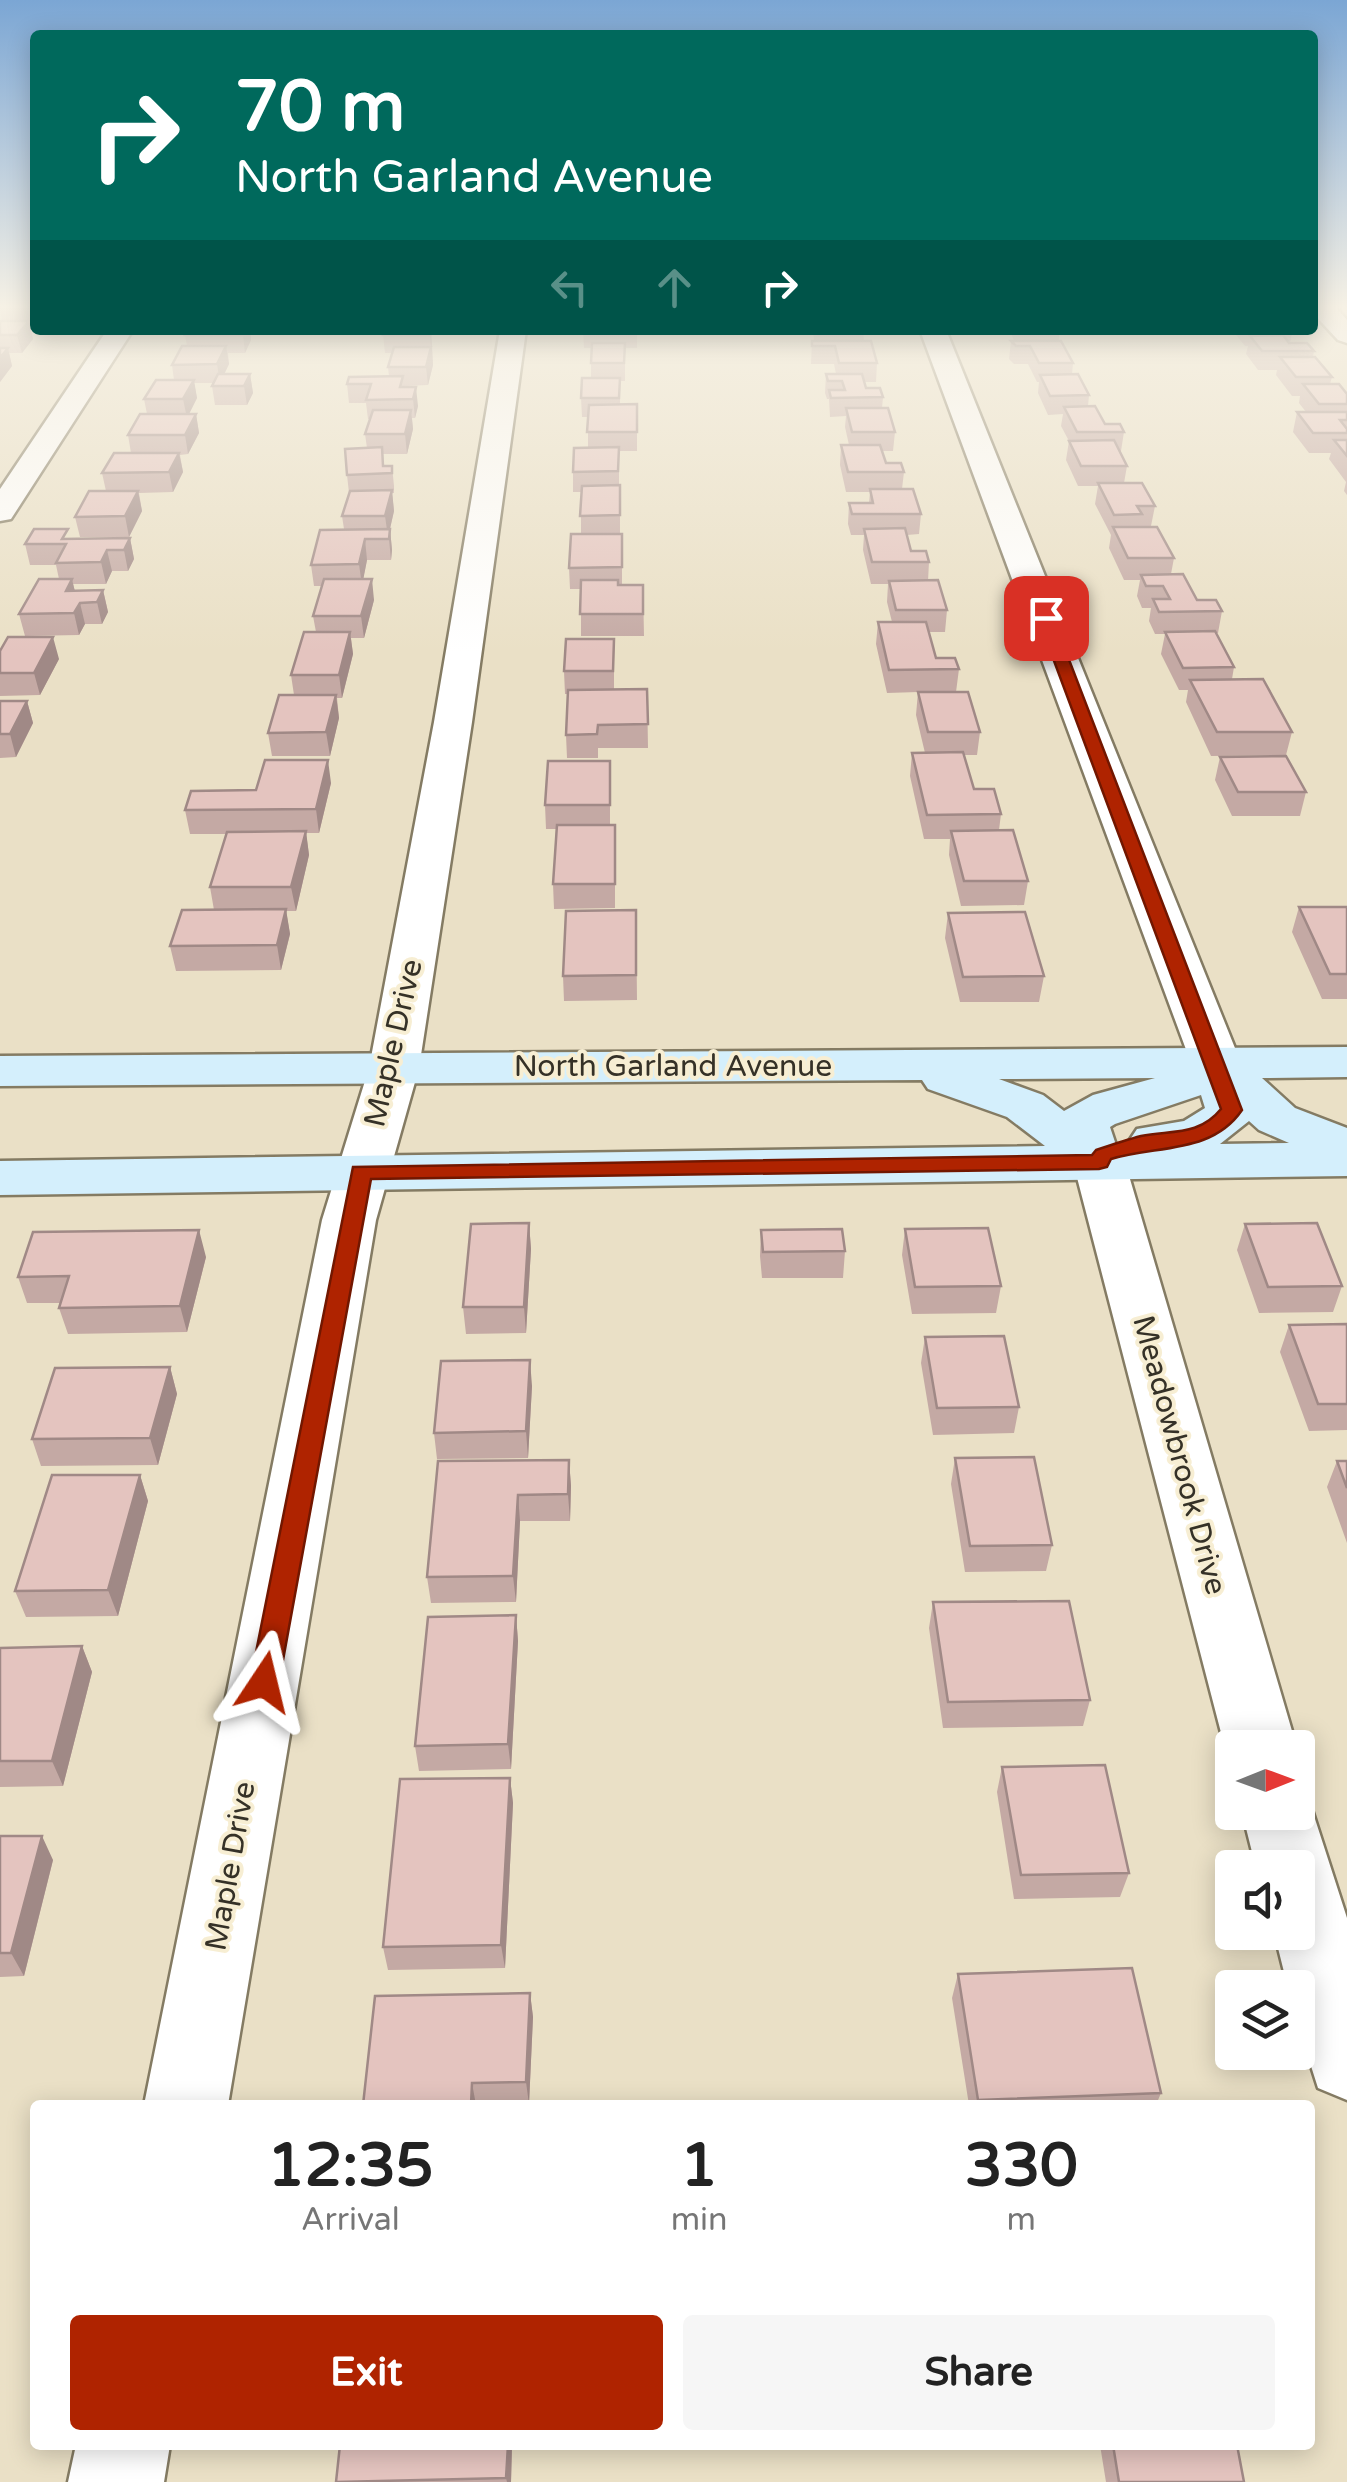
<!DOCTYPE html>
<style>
:root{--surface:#fff;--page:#f6f6f6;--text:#222;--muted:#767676;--accent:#af2300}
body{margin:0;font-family:"Varela Round",sans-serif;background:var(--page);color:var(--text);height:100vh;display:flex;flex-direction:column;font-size:38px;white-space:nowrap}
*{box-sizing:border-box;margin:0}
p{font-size:32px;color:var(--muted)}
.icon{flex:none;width:55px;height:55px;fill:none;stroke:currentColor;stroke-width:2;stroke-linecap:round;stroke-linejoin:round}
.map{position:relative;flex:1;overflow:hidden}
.details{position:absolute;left:30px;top:2100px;width:1285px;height:350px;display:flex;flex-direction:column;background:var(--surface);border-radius:10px;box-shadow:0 5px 25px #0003}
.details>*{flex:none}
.hud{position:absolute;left:30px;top:30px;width:1288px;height:305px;border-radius:10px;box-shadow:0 5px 25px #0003;background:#00695c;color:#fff;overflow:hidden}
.needle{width:65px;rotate:89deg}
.controls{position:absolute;left:1215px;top:1730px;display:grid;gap:20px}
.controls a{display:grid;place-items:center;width:100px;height:100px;border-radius:10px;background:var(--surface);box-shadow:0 5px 25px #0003;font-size:50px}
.pin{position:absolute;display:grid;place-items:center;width:85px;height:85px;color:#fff;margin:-42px;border-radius:20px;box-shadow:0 5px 15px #0006}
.me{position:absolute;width:110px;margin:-55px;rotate:10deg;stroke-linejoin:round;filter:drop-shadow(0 0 8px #0008)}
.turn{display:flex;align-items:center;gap:35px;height:210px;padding:0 40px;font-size:45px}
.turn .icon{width:130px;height:130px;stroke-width:2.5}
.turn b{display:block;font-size:70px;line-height:85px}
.lanes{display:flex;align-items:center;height:95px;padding:0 40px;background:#0003;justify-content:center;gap:50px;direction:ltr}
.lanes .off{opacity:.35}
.eta{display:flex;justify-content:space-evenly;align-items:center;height:170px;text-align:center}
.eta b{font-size:60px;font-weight:700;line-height:70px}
.action{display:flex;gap:20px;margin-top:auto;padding:20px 40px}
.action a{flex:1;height:115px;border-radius:10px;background:var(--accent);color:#fff;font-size:40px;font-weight:700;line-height:115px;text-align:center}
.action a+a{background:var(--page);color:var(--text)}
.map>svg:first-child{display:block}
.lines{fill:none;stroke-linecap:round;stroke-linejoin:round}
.street-casing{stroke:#847b63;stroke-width:5}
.secondary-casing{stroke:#847b63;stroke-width:5}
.street{fill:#fff;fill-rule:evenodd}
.secondary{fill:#d4effc;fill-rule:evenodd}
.wall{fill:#c4a9a4}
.shaded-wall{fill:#a08986}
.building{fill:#e4c4bf;stroke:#a08986;stroke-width:2.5}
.route{fill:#af2300;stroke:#721700;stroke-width:2.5}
.labels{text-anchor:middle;stroke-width:8;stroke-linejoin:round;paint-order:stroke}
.street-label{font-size:30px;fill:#353127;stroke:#f7eed3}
</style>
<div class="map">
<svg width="1347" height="2482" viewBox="0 0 1347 2482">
<rect width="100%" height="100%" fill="#eae0c6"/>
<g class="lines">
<defs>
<path id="street" d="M1312 305H1334L1347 320V343L1338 340 1312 312Z
M107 330H133L11 519 0 521V489Z
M500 330H526L472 722 419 1068 376 1220 228 2105H144L322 1220 369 1068 434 722Z
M920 330H946L1241 1063 1233 1074 1216 1078 1199 1074 1191 1063Z
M1099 1145 1118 1150 1125 1162 1297 1748H1232V1764L1225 1748 1073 1162 1080 1150Z
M1298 1785 1305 1788 1347 1918V2100L1318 2088 1298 2025V1988H1288L1274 1932H1298V1868H1256L1242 1812H1298Z
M76 2445H170L164 2482H68Z"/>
<path id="secondary" d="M1347 1047V1077L1262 1078 1295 1108 1347 1128V1176L0 1195V1161L1045 1146 1007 1117 928 1089 922 1080 0 1086V1056ZM1155 1078 1093 1095 1064 1111 1043 1095 999 1079ZM1201 1095 1205 1108 1184 1121 1137 1129 1129 1141 1132 1145H1116L1110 1127 1115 1124ZM1249 1121 1259 1130 1289 1143 1220 1144Z"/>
</defs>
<!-- street casing -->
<use href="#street" class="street-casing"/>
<!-- secondary casing -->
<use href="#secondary" class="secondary-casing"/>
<!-- street -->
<use href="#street" class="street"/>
<!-- secondary -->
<use href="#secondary" class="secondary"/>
</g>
<!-- wall -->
<path class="wall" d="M0 305H35V324L29 325 33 339 22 353H9L12 366 0 382V321H2Z
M188 330H250L251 340 245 353H228L229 364 224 374H250L253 393 247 405H215L212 386 213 383H194L197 398 189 414H196L199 433 188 454 180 455 183 472 173 492 139 493 142 511 129 537H80L75 517 106 491 102 473 131 453 128 435 147 414 144 399 174 380 172 365 187 346 185 335Z
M431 330 433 365 428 385 404 386 418 406 415 418H412L413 429 407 454H383L384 466H392L394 486V493H392L394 511 390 529 392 550 391 560H367L363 579 374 600 364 638H351L353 654 342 698H337L339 718 330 756H272L268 733 294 695 291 675 316 632 313 616 322 586H314L311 565 344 529 342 516 349 493 347 475 367 448 365 434 370 419H368L366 403H349L347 384 389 376 388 367 393 353H385L383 335Z
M583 330H637V348H625V381H620V405L637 404V451H619V485H620V534H622V585H643L644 636H581V589H570L569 568 581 534V492H573V472L588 447V417H582L581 398 591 378V348H584Z
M813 330H863L864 341 877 363 876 382H865L866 388 883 397 882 408 895 432 893 451H882L886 463 904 472 902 489 921 514 919 534 907 535 911 551 929 562 928 581 947 610 945 632H929L936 658 959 669 956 692 980 732 977 755H964L974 789 1001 814 999 830 1028 881 1024 905 961 906 949 855 950 839H924L910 776 912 753H925L916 715 918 692 887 693 876 644 878 622H892L887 602 888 584H871L863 550 864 535H851L848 524 849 503H869L870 492H846L840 465 841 445H849L845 427 846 416 830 417 829 399H827L825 393 826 374H836L834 364H811L812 341H814Z
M1010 330H1059V341L1073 363 1072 374 1089 395 1088 406 1105 424 1124 432 1121 451H1120L1127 466 1124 483 1155 506 1151 526 1174 558 1171 574 1197 600 1222 611 1218 633H1216L1234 667 1232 679 1292 732 1286 755 1211 756 1186 702 1188 690H1179L1161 654 1165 634H1155L1149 621 1151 608H1142L1137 596 1140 580H1124L1109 548 1111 535 1095 504 1098 486H1078L1066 460 1069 441 1061 426 1063 414 1048 415 1038 393 1039 382H1037L1028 364H1014L1009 359 1011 341H1014Z
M1232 330H1293L1290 343 1314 351 1313 357 1332 377 1330 384 1347 394V495L1344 491 1346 482 1329 459 1331 453H1309L1293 432 1297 412H1306L1299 403 1300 396H1292L1276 375 1277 370H1258L1246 354 1248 346H1245Z
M130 538 134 559 128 571H112L106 584H73L75 591 103 590 108 612 102 624H85L79 635 25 636 19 614 59 579 56 565H30L25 544 70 539Z
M614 639V690L647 689 648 748H598V758H567L566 735 568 694H565L564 671Z
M59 659 40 695 0 696V673Z
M0 701H27L33 723 16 757 0 758Z
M1220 757 1306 792 1300 816H1232L1215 780Z
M610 761V825H615V908L554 909 553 884 556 829H546L545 805Z
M331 783 319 833H306L309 855 296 911H286L290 934 281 970 176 971 170 946 214 910 210 887 227 834H190L185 810 256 790Z
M1299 907H1347V999H1322L1292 932Z
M636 910 637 1000 564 1001 563 976Z
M948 913 1044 976 1039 1002H960L945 938Z
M529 1223 531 1249 526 1333 466 1334 463 1307Z
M1245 1224 1342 1286 1333 1312 1259 1313 1237 1250Z
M905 1229 1001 1286 996 1313 912 1314 902 1255Z
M761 1230 845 1251 843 1278H762L760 1256Z
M206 1257 187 1332 68 1334 59 1308 61 1303H27L18 1277Z
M1347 1324V1430L1309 1431 1280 1352 1289 1325Z
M925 1337 1019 1407 1014 1433 933 1435 921 1363Z
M170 1367 177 1394 158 1465 41 1466 32 1439Z
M532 1386 528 1458 437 1459 434 1433Z
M955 1458 1052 1545 1046 1571 965 1572 951 1484Z
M569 1460 571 1486 570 1521H520L516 1602 431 1603 427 1577 438 1461Z
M1337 1461H1347V1543L1327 1487Z
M140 1475 148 1501 118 1616 26 1617 15 1591Z
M933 1602 1090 1700 1083 1726 943 1728 929 1628Z
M516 1615 518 1641 511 1769 419 1771 415 1746Z
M82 1646 92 1672 63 1786 0 1787V1648Z
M1002 1767 1129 1873 1120 1897 1014 1899 997 1792Z
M510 1778 513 1803 505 1968 388 1970 383 1947Z
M0 1836 53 1860 24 1976 0 1977Z
M958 1974 1161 2093 1156 2105H969L952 1998Z
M530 1993 533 2017 529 2104 363 2105Z
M340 2445H512L511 2482H336Z
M1100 2445H1237L1244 2482H1106Z"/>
<!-- shaded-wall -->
<path class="shaded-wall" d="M29 321 33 339 22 353 17 335Z
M245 330H250L251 340 245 353 243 335Z
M431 330 433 365 428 385 426 367 431 348 430 335Z
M226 346 229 364 220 383 217 364Z
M8 348 12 366 0 382V358Z
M250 374 253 393 247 405 244 386Z
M194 380 197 398 187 418 183 399Z
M416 387 418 406 415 418 413 399Z
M411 410 413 429 407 454 405 434Z
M196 414 199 433 188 454 185 435Z
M179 453 183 472 173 492 169 472Z
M392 490 394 511 388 537 385 516Z
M138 491 142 511 129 537 125 516Z
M390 529 392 550 391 560 389 539Z
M130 538 134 559 128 571 124 550Z
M365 539 367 560 362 586 359 564Z
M107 550 112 571 106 584 101 562Z
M72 579 77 601 66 591Z
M372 579 374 600 364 638 361 616Z
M103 590 108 612 102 624 97 602Z
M80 603 85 624 79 635 74 613Z
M350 632 353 654 342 698 339 675Z
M53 637 59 659 40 695 34 673Z
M336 695 339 718 330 756 326 732Z
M27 701 33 723 16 757 10 734Z
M328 760 331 783 319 833 316 809Z
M306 831 309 855 296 911 291 887Z
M286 909 290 934 281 970 277 945Z
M529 1223 531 1249 526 1333 524 1307Z
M199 1230 206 1257 187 1332 180 1306Z
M530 1360 532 1386 528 1458 526 1431Z
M170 1367 177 1394 158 1465 150 1438Z
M569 1460 571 1486 570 1521 568 1494Z
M140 1475 148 1501 118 1616 108 1590Z
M518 1495 520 1521 516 1602 513 1576Z
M516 1615 518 1641 511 1769 508 1744Z
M82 1646 92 1672 63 1786 52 1761Z
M510 1778 513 1803 505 1968 501 1945Z
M42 1836 53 1860 24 1976 11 1953Z
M530 1993 533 2017 529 2104 526 2082Z
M472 2083 476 2105H471Z
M508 2445H512L511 2482H507L506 2478Z"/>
<!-- building -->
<path class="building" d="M0 305H35V307H0Z
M0 321H29L17 335H0Z
M188 330H245L243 335H185Z
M385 330H431L430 335H383Z
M817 330H863L864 333 818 334Z
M1020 330H1059L1060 332H1021Z
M1283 335 1289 343H1307L1314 351H1262L1250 336Z
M812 341H871L877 363H839L835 346H812Z
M1011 341H1061L1073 363H1039L1030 346H1016Z
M592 343H625L624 363H591Z
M182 346H226L217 364 172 365Z
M394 347H431L426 367H388Z
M0 348H8L0 358Z
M1280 357H1315L1332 377H1296Z
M218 374H250L244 386H212Z
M826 374H862L866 388H880L883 397 831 398 829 390H845L842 381H828Z
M1078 374 1089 395 1050 396 1040 375Z
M403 376 400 387H416L413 399 366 400 371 384H347L349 377Z
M582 378H620L619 398H581Z
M156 380H194L183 399H144Z
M1303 384H1339L1347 394V404H1319Z
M637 404V432H587L589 405Z
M1095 406 1105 424H1120L1124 432H1077L1064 407Z
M846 408H888L895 432H852Z
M373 410H411L405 434H365Z
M1297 412H1347V420H1340L1347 429V433H1313Z
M140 414H196L185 435H128Z
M1114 440 1127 466H1081L1069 441Z
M1334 440H1347V456Z
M841 445H880L886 463H901L904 472H848Z
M382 447 383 466H392V473L347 475 345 449Z
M619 447 618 471 573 472 574 448Z
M114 453H179L169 472 102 473Z
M1098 483H1142L1155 506H1137L1142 514 1114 515Z
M620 485V515L580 516 582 486Z
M870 489H913L921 514H852L849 503H873Z
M392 490 385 516H342L350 491Z
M89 491H138L125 516 75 517Z
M1113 527H1157L1174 558H1128Z
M905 528 911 551H926L929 562H872L864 529Z
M34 529H68L62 539 130 538 124 550H107L101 562 56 563 66 544H25Z
M390 529 389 539H365L359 564 311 565 320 530Z
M571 534H622V567L569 568Z
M1183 574 1197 600H1216L1222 611 1159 612 1153 599H1170L1163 586H1146L1141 575Z
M39 579H72L66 591 103 590 97 602 80 603 74 613 19 614Z
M324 579H372L361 616H313Z
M581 580H618V585H643V614H580Z
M938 580 947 610H896L889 581Z
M878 622H926L936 658H955L959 669 889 670Z
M1215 631 1234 667 1183 668 1165 632Z
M304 632H350L339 675H291Z
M8 637H53L34 673H0V651Z
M566 639H614L613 671H564Z
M1263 679 1292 732H1217L1190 680Z
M647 689 648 724 598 725 597 734 566 735 568 690Z
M918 692H968L980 732H928Z
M279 695H336L326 732 268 733Z
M0 701H27L10 734H0Z
M963 752 974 789H994L1001 814 927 815 912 753Z
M1286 756 1306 792H1238L1220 757Z
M265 760H328L316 809 185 810 191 791 256 790Z
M548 761H610V805H545Z
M557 825H615V884H553Z
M1013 830 1028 881H964L951 831Z
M306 831 291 887H210L227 832Z
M1299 907H1347V974H1330Z
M286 909 277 945 170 946 182 910Z
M636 910V975L563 976 566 911Z
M1025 912 1044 976 963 977 948 913Z
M529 1223 524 1307H463L471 1224Z
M1317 1223 1342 1286 1268 1287 1245 1224Z
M988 1228 1001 1286 915 1287 905 1229Z
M842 1229 845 1251 763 1252 761 1230Z
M199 1230 180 1306 59 1308 69 1276 18 1277 33 1232Z
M1347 1324V1404H1318L1289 1325Z
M1004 1336 1019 1407 937 1408 925 1337Z
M530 1360 526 1431 434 1433 441 1361Z
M170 1367 150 1438 32 1439 55 1368Z
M1034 1457 1052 1545 970 1546 955 1458Z
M569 1460 568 1494 518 1495 513 1576 427 1577 438 1461Z
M1337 1461H1347V1488Z
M52 1475H140L108 1590 15 1591Z
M1069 1601 1090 1700 948 1702 933 1602Z
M516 1615 508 1744 415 1746 428 1617Z
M82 1646 52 1761H0V1648Z
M1105 1765 1129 1873 1021 1875 1002 1767Z
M510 1778 501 1945 383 1947 400 1779Z
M0 1836H42L11 1953H0Z
M1132 1968 1161 2093 978 2100 958 1974Z
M530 1993 526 2082 472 2083 471 2105H363L375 1996Z
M340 2445H508L506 2478 336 2482Z
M1113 2445H1237L1244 2482H1119Z"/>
<!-- sky -->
<linearGradient id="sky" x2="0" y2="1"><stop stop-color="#7ba6d4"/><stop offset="0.47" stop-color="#f6f1e5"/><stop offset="1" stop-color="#f6f1e5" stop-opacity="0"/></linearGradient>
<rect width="1347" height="653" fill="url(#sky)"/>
<!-- route -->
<path class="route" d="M1040 615 1053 618 1242 1110C1212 1154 1158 1145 1111 1159L1107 1167 1099 1169 371 1179 279 1682 274 1690 264 1694 254 1690 250 1682 353 1167 1092 1155 1096 1150C1111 1145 1126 1140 1141 1136 1172 1130 1199 1136 1221 1109L1038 618Z"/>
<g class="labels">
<!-- street labels -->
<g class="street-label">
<text transform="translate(393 1043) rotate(-77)" y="10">Maple Drive</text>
<text x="673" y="1076">North Garland Avenue</text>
<text transform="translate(1180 1455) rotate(75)" y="10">Meadowbrook Drive</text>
<text transform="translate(230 1866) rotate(-80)" y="10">Maple Drive</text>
</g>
</g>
</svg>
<div class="controls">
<a><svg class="needle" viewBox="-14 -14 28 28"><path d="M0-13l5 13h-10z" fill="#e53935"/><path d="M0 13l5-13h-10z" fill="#767676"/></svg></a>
<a><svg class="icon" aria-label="sound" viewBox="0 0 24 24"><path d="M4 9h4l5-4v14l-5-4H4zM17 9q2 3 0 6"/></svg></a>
<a><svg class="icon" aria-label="layers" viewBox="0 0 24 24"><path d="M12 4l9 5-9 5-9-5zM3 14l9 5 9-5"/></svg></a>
</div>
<div class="pin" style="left:1046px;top:618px;background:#d93025"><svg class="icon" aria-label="arrive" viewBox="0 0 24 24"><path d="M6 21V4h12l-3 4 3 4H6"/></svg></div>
<svg class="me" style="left:264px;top:1682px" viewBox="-20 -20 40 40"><path d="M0-17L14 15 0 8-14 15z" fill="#af2300" stroke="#fff" stroke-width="4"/></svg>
<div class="hud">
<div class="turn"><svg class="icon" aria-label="right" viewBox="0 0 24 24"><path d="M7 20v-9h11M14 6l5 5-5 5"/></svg><div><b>70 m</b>North Garland Avenue</div></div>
<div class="lanes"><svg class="icon off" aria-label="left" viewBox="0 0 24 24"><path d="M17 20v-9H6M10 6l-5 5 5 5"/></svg><svg class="icon off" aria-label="ahead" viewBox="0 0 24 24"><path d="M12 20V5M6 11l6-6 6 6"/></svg><svg class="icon" aria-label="right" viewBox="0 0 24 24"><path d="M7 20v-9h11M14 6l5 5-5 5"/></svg></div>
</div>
<section class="details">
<div class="eta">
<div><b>12:35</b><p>Arrival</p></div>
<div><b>1</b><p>min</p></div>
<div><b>330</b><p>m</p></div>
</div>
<div class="action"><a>Exit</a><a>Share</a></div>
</section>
</div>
